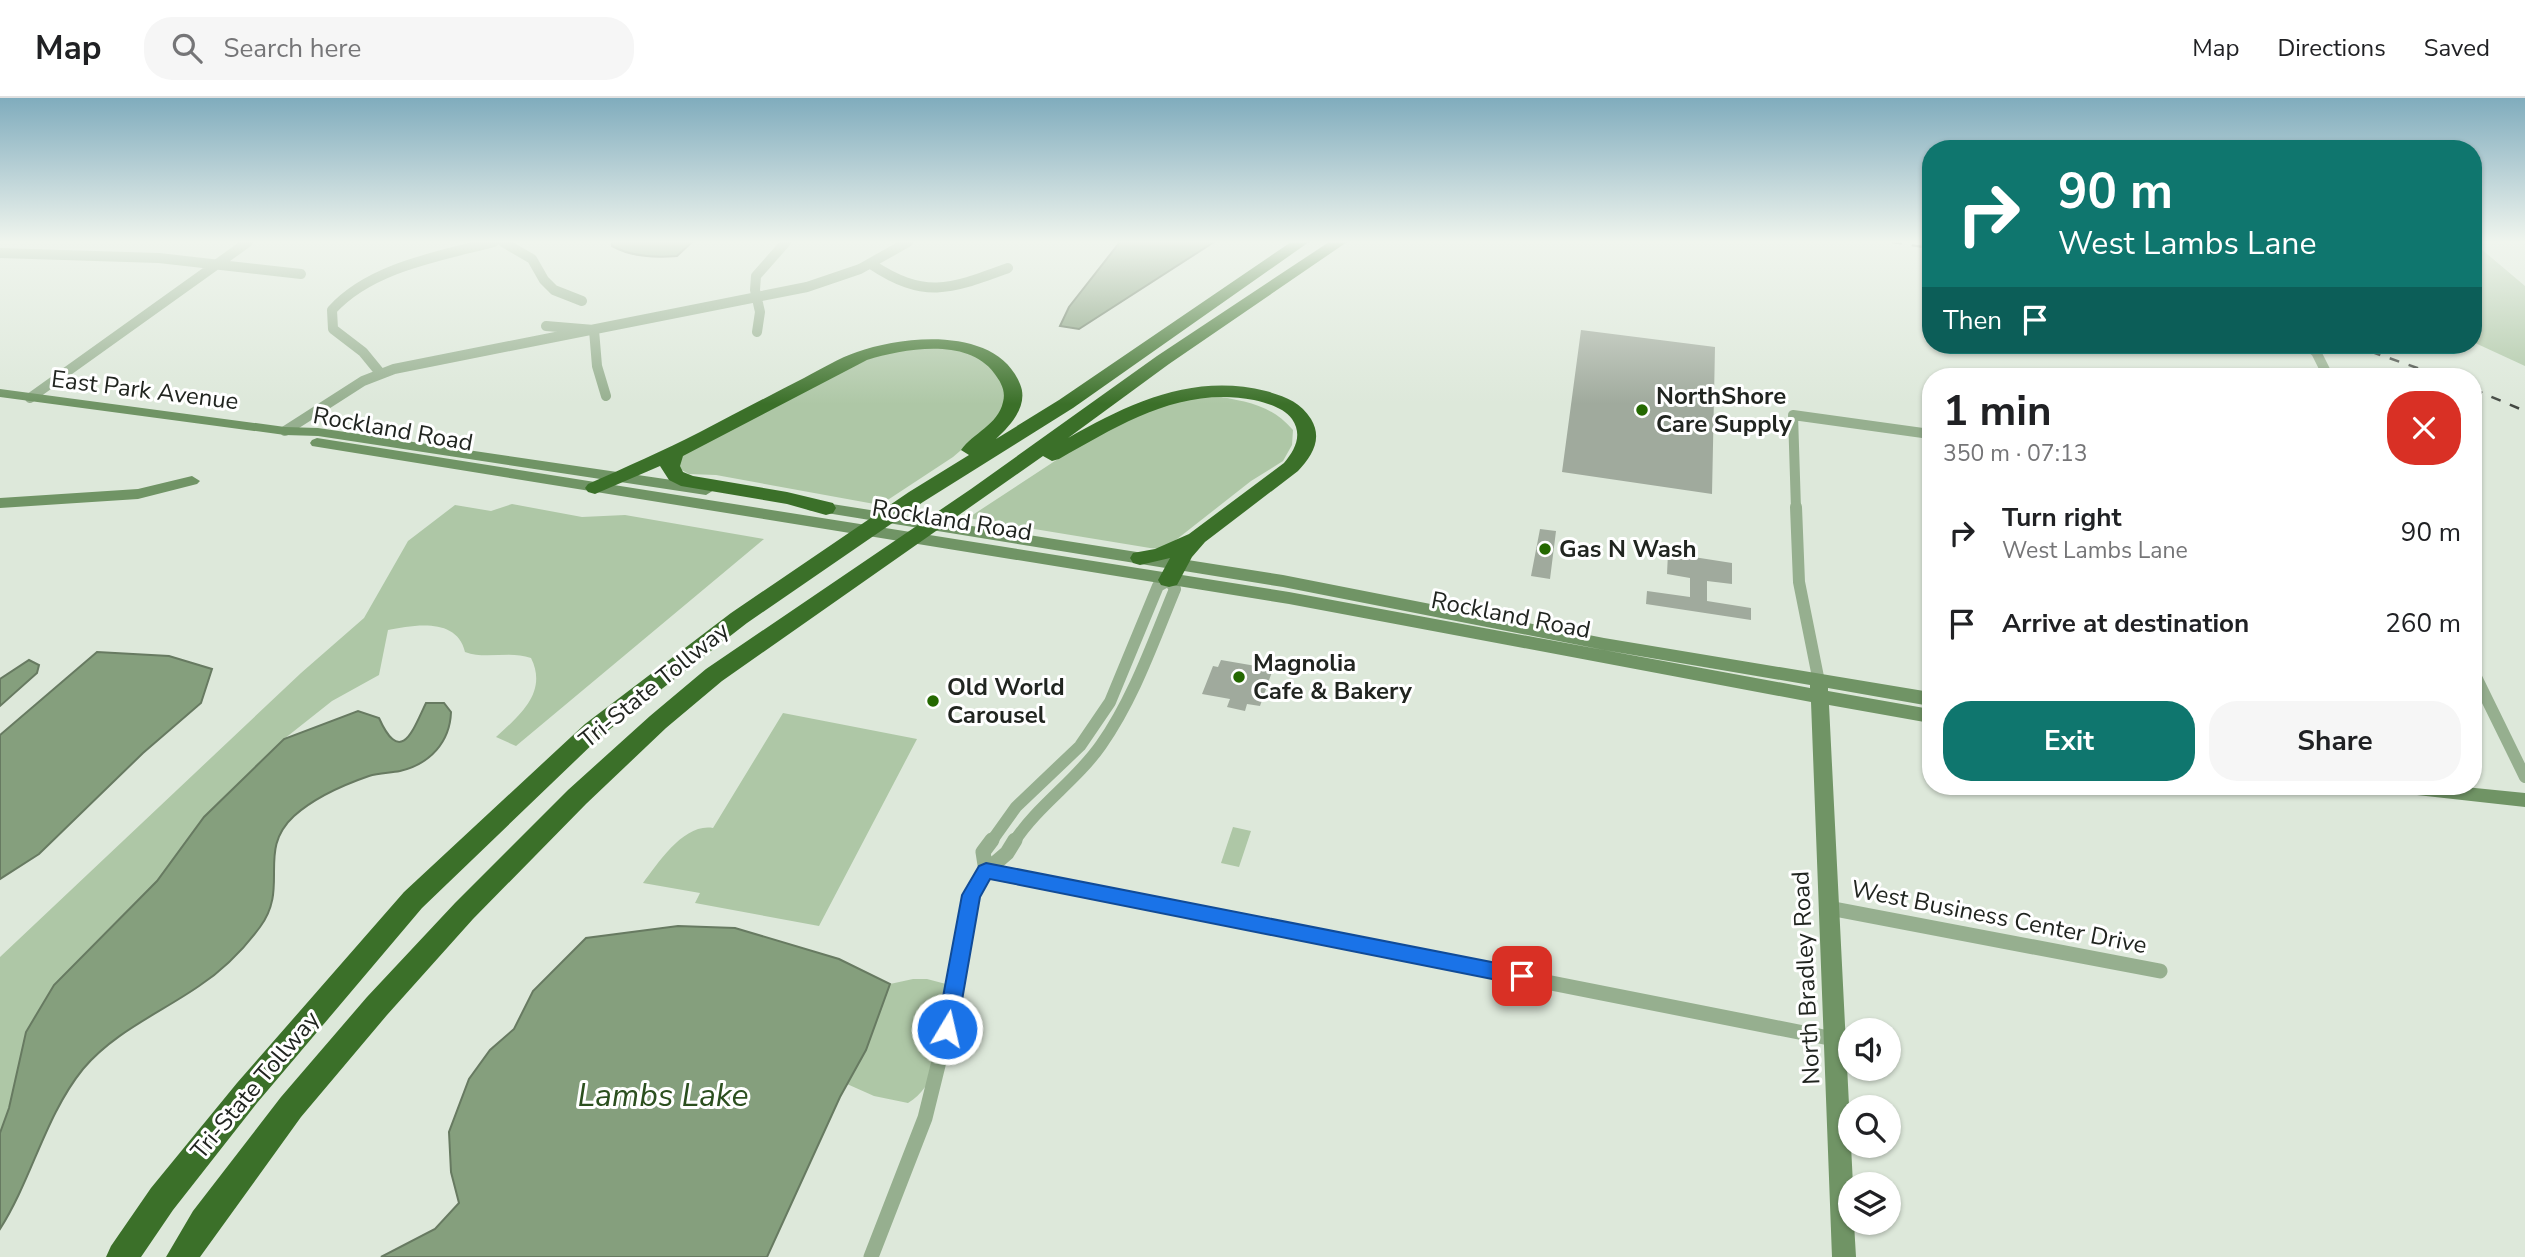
<!DOCTYPE html>
<meta charset="utf-8">
<style>
:root{--surface:#fff;--page:#f6f6f6;--text:#202124;--muted:#757577;--line:#e0e0e0;--accent:#0f766e}
body{margin:0;font-family:"Nunito Sans",sans-serif;background:var(--page);color:var(--text);height:100vh;display:flex;flex-direction:column;font-size:26px;white-space:nowrap}
*{box-sizing:border-box;margin:0}
p{font-size:23px;color:var(--muted)}
.icon{flex:none;width:38px;height:38px;fill:none;stroke:currentColor;stroke-width:2;stroke-linecap:round;stroke-linejoin:round}
.map{position:relative;flex:1;overflow:hidden}
.drawer{position:absolute;left:1922px;top:270px;width:560px;height:427px;display:flex;flex-direction:column;background:var(--surface);border-radius:28px;box-shadow:0 2px 5px #0004}
.drawer>*{flex:none}
.guide{position:absolute;left:1922px;top:42px;width:560px;height:214px;border-radius:28px;box-shadow:0 2px 5px #0004;background:#0f766e;color:#fff;overflow:hidden}
.fabs{position:absolute;left:1838px;top:920px;display:grid;gap:14px}
.fabs a{display:grid;place-items:center;width:63px;height:63px;border-radius:50%;background:var(--surface);box-shadow:0 2px 5px #0004;font-size:35px}
.pin{position:absolute;display:grid;place-items:center;width:60px;height:60px;color:#fff;margin:-30px;border-radius:14px;box-shadow:0 4px 10px #0006}
.me{position:absolute;width:77px;margin:-38px;rotate:9deg;stroke-linejoin:round;filter:drop-shadow(0 0 5px #0008)}
.turn{display:flex;align-items:center;gap:24px;height:147px;padding:0 21px;font-size:32px}
.turn .icon{width:91px;height:91px;stroke-width:2.5}
.turn b{display:block;font-size:49px;line-height:60px}
.then{display:flex;align-items:center;height:66px;padding:0 21px;background:#0003;gap:14px;font-size:26px}
.round{display:grid;place-items:center;flex:none;width:74px;height:74px;border-radius:28px;background:var(--page)}
.head{display:flex;align-items:center;justify-content:space-between;height:119px;padding:0 21px}
h1{font-size:42px;font-weight:700;line-height:52px}
.cta{display:flex;gap:14px;margin-top:auto;padding:14px 21px}
.cta a{flex:1;height:80px;border-radius:28px;background:var(--accent);color:#fff;font-size:28px;font-weight:700;line-height:80px;text-align:center}
.cta a+a{background:var(--page);color:var(--text)}
ul{padding:0;list-style:none}
li{display:flex;align-items:center;gap:21px;height:91px;padding:0 21px}
li div{flex:1}
li b{display:block;font-size:26px}
li em{font-style:normal}
header{display:flex;align-items:center;gap:42px;box-sizing:border-box;height:98px;padding:0 35px;background:var(--surface);border-bottom:2px solid var(--line)}
header strong{font-size:33px}
nav{display:flex;gap:38px;margin-inline-start:auto;font-size:24px}
.search{width:490px;height:63px;background:var(--page);display:flex;align-items:center;gap:18px;box-sizing:border-box;padding:0 24px;border-radius:28px;color:var(--muted);font-size:26px}
.map>svg:first-child{display:block}
.green{fill:#aec7a6}
.water{fill:#859f7d;stroke:#677a61;stroke-width:2}
.building{fill:#a0aa9d}
.lines{fill:none;stroke-linecap:round;stroke-linejoin:round}
.street-far2{stroke:#96af8f;stroke-width:10}
.street-far1{stroke:#96af8f;stroke-width:12}
.street{stroke:#96af8f;stroke-width:15}
.secondary{fill:#709465;fill-rule:evenodd}
.highway{fill:#3b7029;fill-rule:evenodd}
.rail{stroke:#444943;stroke-width:2.5;stroke-dasharray:10 10;stroke-linecap:butt}
.route{fill:#1a73e8;stroke:#114b97;stroke-width:2}
.poi-dot{fill:#246800;stroke:#fff;stroke-width:2.5}
.labels{text-anchor:middle;stroke-width:6;stroke-linejoin:round;paint-order:stroke}
.street-label{font-size:24px;fill:#212520;stroke:#fff}
.poi-label{font-size:24px;font-weight:bold;fill:#212520;stroke:#fff;text-anchor:start}
.near-water-label{font-size:32px;font-style:italic;fill:#2b4f1e;stroke:#fff}
</style>
<header>
<strong>Map</strong>
<div class="search"><svg class="icon" aria-label="search" viewBox="0 0 24 24"><circle cx="10" cy="10" r="6"/><path d="M15 15l6 6"/></svg>Search here</div>
<nav><a>Map</a><a>Directions</a><a>Saved</a></nav>
</header>
<div class="map">
<svg width="2525" height="1159" viewBox="0 0 2525 1159">
<rect width="100%" height="100%" fill="#dde8da"/>
<!-- green -->
<path class="green" d="M2473 144 2525 188V268L2473 244Z
M952 249 994 262 1008 288 1001 318 953 359 880 407 716 377 689 376 678 370 679 362 691 346 892 250Z
M1211 297C1246 304 1269 305 1293 332L1292 347 1283 363 1251 383 1172 445 1161 451 1150 450 968 420 1061 359 1129 320 1167 302Z
M512 406 582 419 625 417 764 441 516 648 496 639C520 617 548 594 531 560 509 552 487 562 465 554 457 519 414 527 388 532L379 577 332 603 284 641 204 719 157 783 54 887 0 1035V859L301 575 364 520 408 443 455 407 491 413Z
M783 615 917 641 819 828 695 805 700 795 643 785C659 764 684 725 713 730Z
M1233 729 1251 733 1239 769 1221 765Z
M913 881H927L946 886C943 925 945 983 908 1005L874 998 847 986 866 952 890 886Z"/>
<!-- water -->
<path class="water" d="M612 144H692L677 158C655 160 632 159 612 148Z
M1120 144H1214L1079 231 1060 228 1069 209Z
M97 554 169 558 212 571 201 605 143 655 39 756 0 781V637Z
M29 562 39 567 37 575 0 608V581Z
M426 605H444L451 614C450 644 430 666 400 673 390 675 379 675 369 678 343 687 314 700 294 718 256 753 290 789 260 829 243 852 223 872 199 888 160 915 114 934 83 971 45 1018 32 1081 0 1131V1035L9 1010 26 934 54 887 157 783 204 719 284 641 358 613 379 620C401 669 413 632 426 605Z
M678 828 735 830 839 861 890 886 866 952 840 999 767 1159H381L435 1131 459 1105 451 1074 449 1034 469 981 490 952 514 931 533 893 586 840Z"/>
<!-- building -->
<path class="building" d="M1581 232 1715 249 1712 396 1562 374Z
M1540 431 1556 433 1550 481 1531 478Z
M1668 455 1732 465V486L1707 483V503L1751 510V522L1646 506 1647 493 1690 499V480L1667 476Z
M1221 562 1273 571 1260 608 1247 606 1245 613 1227 609 1230 601 1202 596 1213 568 1218 569Z"/>
<g class="lines">
<!-- street-far2 -->
<path class="street-far2" d="M503 144 532 161 544 182 554 192 582 203
M0 155 159 160 301 176
M871 166C925 202 951 191 1008 170
M546 228 594 232 597 268 606 298
M757 234 760 214 755 192 756 178 786 144
M2308 248 2316 254 2328 278
M381 276 363 254 333 231 332 212C371 169 440 158 494 144
M30 300 248 144
M285 333 363 283 394 271 807 189 860 171 908 144
M1796 411 1793 317 1930 336"/>
<!-- street-far1 -->
<path class="street-far1" d="M1796 409 1799 484 1819 584
M2473 573 2525 679
M991 744 1016 709 1080 648 1110 604 1158 488 1169 482 1175 491C1153 544 1134 600 1101 647 1076 683 1038 707 1014 744"/>
<!-- street -->
<path class="street" d="M992 742 983 754 986 773 1007 755 1015 742
M1829 810 2160 873
M871 1159 925 1020 947 931 971 797 986 773 1834 941"/>
<!-- secondary -->
<path class="secondary" d="M0 291 285 329 318 330 706 387 714 392 706 397 318 338 285 337 0 299Z
M317 340 1289 494 1810 590V587L1604 552 1283 489 808 412 805 408 808 404 813 403 1283 477 1604 540 1930 594V608L1828 590V593L1930 611V625L1829 607 1853 1087H1850V1125H1854L1856 1159H1832L1811 604 1289 506 312 348 310 345 312 342Z
M192 378 200 383 197 386 138 401 0 410V400L138 391Z
M2390 688H2455L2525 695V709L2399 695 2392 693Z"/>
<!-- highway -->
<path class="highway" d="M1291 144H1309L1073 310 923 404 747 525 601 638 422 810 257 1005 173 1112 141 1159H106L111 1148 151 1090 237 985 404 794 585 626 731 515 909 394 969 357 961 352C973 335 998 327 1003 304 1006 293 1001 284 994 275 967 239 904 251 867 262L683 358 680 368 683 374 693 378 787 394 833 405 836 410 833 415 826 417 787 406 681 388 669 382 660 368 595 396 588 394 585 390 588 386C626 369 663 353 700 334 734 316 769 298 804 280 821 271 839 260 857 254 904 237 997 228 1020 286 1029 307 1011 327 996 341L1059 302Z
M1329 144H1347L1169 266 1068 340C1130 305 1193 275 1266 293 1284 298 1301 304 1311 321 1323 341 1312 358 1298 373L1205 444 1192 459 1177 487 1169 489 1161 487 1158 482 1170 460 1140 467 1133 465 1130 460 1133 455 1155 451 1189 436 1284 365C1295 352 1303 337 1292 321 1284 310 1267 305 1254 302 1181 288 1121 326 1059 361L1052 363 1043 358 722 583 666 630 586 706 473 821 387 917 301 1019 200 1159H166L193 1113 281 999 367 899 455 805 568 692 650 618 706 571 971 391 1157 258Z"/>
<!-- rail -->
<path class="rail" d="M1892 144 1930 150
M2352 247 2440 278
M2473 291 2525 313"/>
</g>
<!-- sky -->
<linearGradient id="sky" x2="0" y2="1"><stop stop-color="#80acbd"/><stop offset="0.47" stop-color="#f0f5ee"/><stop offset="1" stop-color="#f0f5ee" stop-opacity="0"/></linearGradient>
<rect width="2525" height="306" fill="url(#sky)"/>
<!-- route -->
<path class="route" d="M986 765 1522 870 1529 872 1532 878 1529 884 1522 887 990 781 980 799 957 931 954 937 947 940 940 937 937 931 962 797 979 768Z"/>
<!-- markers -->
<g class="poi-dot">
<circle cx="1642" cy="312" r="7"/>
<circle cx="1545" cy="451" r="7"/>
<circle cx="1239" cy="579" r="7"/>
<circle cx="933" cy="603" r="7"/>
</g>
<g class="labels">
<!-- street labels -->
<g class="street-label">
<text transform="translate(145 292) rotate(7)" y="8">East Park Avenue</text>
<text transform="translate(393 331) rotate(10)" y="8">Rockland Road</text>
<text transform="translate(952 422) rotate(9)" y="8">Rockland Road</text>
<text transform="translate(1511 517) rotate(11)" y="8">Rockland Road</text>
<text transform="translate(654 587) rotate(-39)" y="8">Tri-State Tollway</text>
<text transform="translate(1999 819) rotate(11)" y="8">West Business Center Drive</text>
<text transform="translate(1806 880) rotate(-93)" y="8">North Bradley Road</text>
<text transform="translate(255 987) rotate(-50)" y="8">Tri-State Tollway</text>
</g>
<!-- poi labels -->
<g class="poi-label">
<text x="1656" y="306">NorthShore<tspan x="1656" dy="28">Care Supply</tspan></text>
<text x="1559" y="459">Gas N Wash</text>
<text x="1253" y="573">Magnolia<tspan x="1253" dy="28">Cafe &amp; Bakery</tspan></text>
<text x="947" y="597">Old World<tspan x="947" dy="28">Carousel</tspan></text>
</g>
<!-- near-water labels -->
<g class="near-water-label">
<text x="663" y="1008">Lambs Lake</text>
</g>
</g>
</svg>
<div class="fabs">
<a><svg class="icon" aria-label="sound" viewBox="0 0 24 24"><path d="M4 9h4l5-4v14l-5-4H4zM17 9q2 3 0 6"/></svg></a>
<a><svg class="icon" aria-label="search" viewBox="0 0 24 24"><circle cx="10" cy="10" r="6"/><path d="M15 15l6 6"/></svg></a>
<a><svg class="icon" aria-label="layers" viewBox="0 0 24 24"><path d="M12 4l9 5-9 5-9-5zM3 14l9 5 9-5"/></svg></a>
</div>
<div class="pin" style="left:1522px;top:878px;background:#d93025"><svg class="icon" aria-label="arrive" viewBox="0 0 24 24"><path d="M6 21V4h12l-3 4 3 4H6"/></svg></div>
<svg class="me" style="left:947px;top:931px" viewBox="-20 -20 40 40"><circle r="17" fill="#1a73e8" stroke="#fff" stroke-width="3"/><path d="M0-11L8 9 0 5-8 9z" fill="#fff"/></svg>
<div class="guide">
<div class="turn"><svg class="icon" aria-label="right" viewBox="0 0 24 24"><path d="M7 20v-9h11M14 6l5 5-5 5"/></svg><div><b>90 m</b>West Lambs Lane</div></div>
<div class="then">Then<svg class="icon" aria-label="arrive" viewBox="0 0 24 24"><path d="M6 21V4h12l-3 4 3 4H6"/></svg></div>
</div>
<section class="drawer">
<div class="head"><div><h1>1 min</h1><p>350 m · 07:13</p></div><a class="round" style="background:#d93025;color:#fff"><svg class="icon" aria-label="close" viewBox="0 0 24 24"><path d="M6 6l12 12M18 6L6 18"/></svg></a></div>
<ul>
<li><svg class="icon" aria-label="right" viewBox="0 0 24 24"><path d="M7 20v-9h11M14 6l5 5-5 5"/></svg><div><b>Turn right</b><p>West Lambs Lane</p></div><em>90 m</em></li>
<li><svg class="icon" aria-label="arrive" viewBox="0 0 24 24"><path d="M6 21V4h12l-3 4 3 4H6"/></svg><div><b>Arrive at destination</b></div><em>260 m</em></li>
</ul>
<div class="cta"><a>Exit</a><a>Share</a></div>
</section>
</div>
